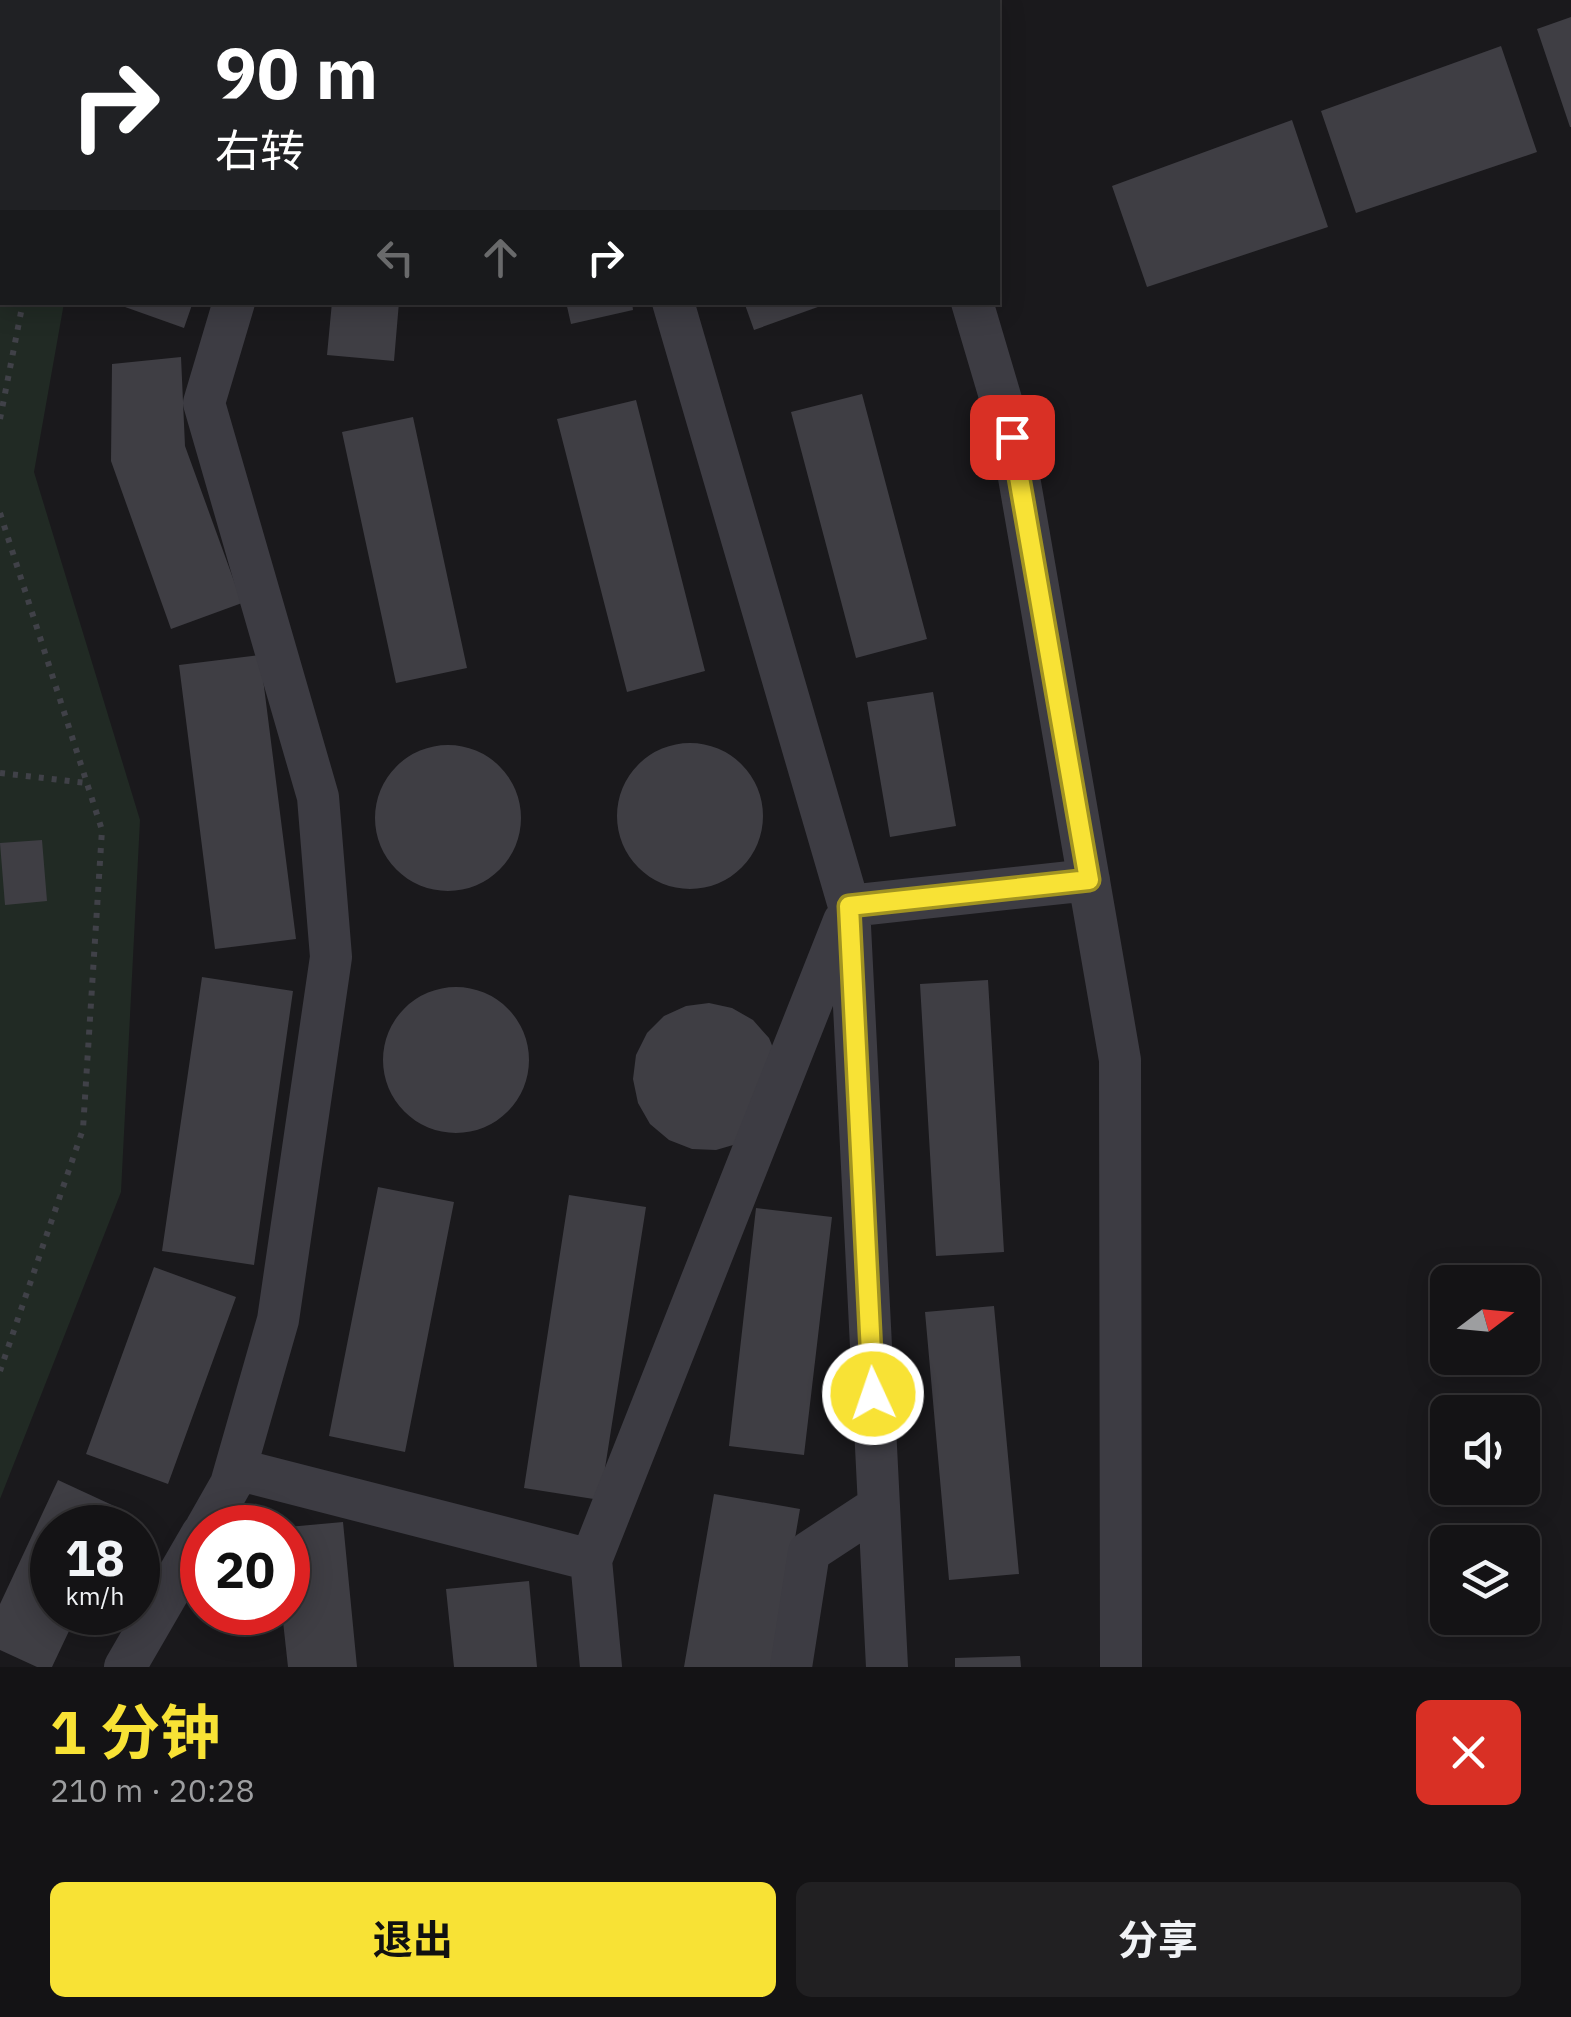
<!DOCTYPE html>
<html lang="zh">
<meta charset="utf-8">
<style>
:root{--surface:#141315;--page:#212022;--text:#f1f3f6;--muted:#9d9ea0;--line:#333234;--accent:#f8e235}
body{margin:0;font-family:"IBM Plex Sans","Noto Sans SC",sans-serif;background:var(--page);color:var(--text);height:100vh;display:flex;flex-direction:column;font-size:38px;white-space:nowrap}
*{box-sizing:border-box;margin:0}
p{font-size:32px;color:var(--muted)}
.icon{flex:none;width:55px;height:55px;fill:none;stroke:currentColor;stroke-width:2;stroke-linecap:round;stroke-linejoin:round}
.map{position:relative;height:1667px;overflow:hidden}
.sheet{display:flex;flex-direction:column;background:var(--surface);flex:1}
.sheet>*{flex:none}
.banner{position:absolute;left:0px;top:0px;width:1000px;height:305px;box-shadow:0 5px 25px #0003,0 0 0 2px var(--line);background:#202124;color:#fff;overflow:hidden}
.needle{width:65px;rotate:74deg}
.buttons{position:absolute;left:1430px;top:1265px;display:grid;gap:20px}
.buttons a{display:grid;place-items:center;width:110px;height:110px;border-radius:15px;background:var(--surface);box-shadow:0 5px 25px #0003,0 0 0 2px var(--line);font-size:50px}
.speed{position:absolute;left:30px;top:1505px;display:flex;gap:20px;font-size:50px;font-weight:700;text-align:center}
.speed>*{display:grid;place-content:center;width:130px;height:130px;border-radius:50%;background:var(--surface);box-shadow:0 5px 25px #0003,0 0 0 2px var(--line);line-height:1}
.speed small{font-size:25px;font-weight:400}
.speed .limit{border:15px solid #d22;background:#fff;color:#111}
.pin{position:absolute;display:grid;place-items:center;width:85px;height:85px;color:#fff;margin:-42px;border-radius:20px;box-shadow:0 5px 15px #0006}
.me{position:absolute;width:110px;margin:-55px;rotate:357deg;stroke-linejoin:round;filter:drop-shadow(0 0 8px #0008)}
.turn{display:flex;align-items:center;gap:35px;height:210px;padding:0 50px;font-size:45px}
.turn .icon{width:130px;height:130px;stroke-width:2.5}
.turn b{display:block;font-size:70px;line-height:85px}
.lanes{display:flex;align-items:center;height:95px;padding:0 50px;background:#0003;justify-content:center;gap:50px;direction:ltr}
.lanes .off{opacity:.35}
.round{display:grid;place-items:center;flex:none;width:105px;height:105px;border-radius:15px;background:var(--page)}
.headline{display:flex;align-items:center;justify-content:space-between;height:170px;padding:0 50px}
h1{font-size:60px;font-weight:700;line-height:75px;color:var(--accent)}
.cta{display:flex;gap:20px;margin-top:auto;padding:20px 50px}
.cta a{flex:1;height:115px;border-radius:15px;background:var(--accent);color:#111;font-size:40px;font-weight:700;line-height:115px;text-align:center}
.cta a+a{background:var(--page);color:var(--text)}
.map>svg:first-child{display:block}
.green{fill:#212a24}
.building{fill:#3f3e44}
.lines{fill:none;stroke-linecap:round;stroke-linejoin:round}
.path{stroke:#404148;stroke-width:6;stroke-dasharray:5 8;stroke-linecap:butt}
.minor{stroke:#3d3c43;stroke-width:42}
.route-casing{stroke:#a19322;stroke-width:25}
.route{stroke:#f8e235;stroke-width:18}
</style>
<div class="map">
<svg width="1571" height="1667" viewBox="0 0 1571 1667">
<rect width="100%" height="100%" fill="#1a191c"/>
<!-- green -->
<path class="green" d="M0 0H118L2 2V302L64 303 34 472 140 820 121 1192 0 1499Z"/>
<!-- building -->
<path class="building" d="M1571 17V127H1570L1537 29Z
M1501 46 1537 152 1356 213 1321 111Z
M1292 120 1328 227 1147 287 1112 186Z
M111 302H193L184 328Z
M332 302H399L394 361 327 355Z
M566 302H632L633 310 571 324Z
M744 302H829V303L754 330Z
M181 357 185 446 242 603 171 629 111 461 112 364Z
M862 394 927 639 856 658 791 412Z
M636 400 705 671 627 692 557 419Z
M413 417 467 668 396 683 342 432Z
M260 655 296 939 215 949 179 665Z
M933 692 956 826 890 837 867 702Z
M617 816a73 73 0 1 1 146 0a73 73 0 1 1-146 0Z
M375 818a73 73 0 1 1 146 0a73 73 0 1 1-146 0Z
M42 840 47 901 5 905 0 843Z
M202 977 293 991 254 1265 162 1251Z
M988 980 1004 1252 936 1256 920 984Z
M383 1060a73 73 0 1 1 146 0a73 73 0 1 1-146 0Z
M709 1003 732 1008 753 1020 769 1038 778 1060 740 1143 716 1150 692 1149 669 1140 650 1124 638 1103 633 1079 636 1055 647 1033 664 1016 686 1006Z
M378 1187 454 1202 405 1452 329 1436Z
M569 1195 646 1207 600 1500 524 1488Z
M756 1208 832 1217 804 1455 729 1446Z
M154 1267 236 1297 168 1484 86 1454Z
M994 1306 1019 1574 949 1580 925 1312Z
M58 1480 125 1511 117 1528H52V1612H78L52 1667H37L0 1650V1604Z
M714 1494 800 1509 773 1667H684Z
M343 1522 357 1667H288L282 1612H288V1527Z
M529 1581 537 1667H454L446 1589Z
M1020 1656 1021 1667H955V1658Z"/>
<g class="lines">
<!-- path -->
<path class="path" d="M80 2 81 0
M0 419 23 302
M0 513 102 830 83 1129 0 1371
M0 773 87 783"/>
<!-- minor -->
<path class="minor" d="M585 0 586 2
M878 0 879 2
M303 2V0
M917 2 924 0
M673 302 849 906 1089 880
M972 302 1012 437 1120 1060 1121 1667
M849 906 887 1667
M236 1469 591 1560 601 1667
M206 1528 231 1484 278 1320 331 957 318 797 204 403 234 302
M591 1560 844 921
M125 1667 202 1534
M791 1667 809 1552 879 1506"/>
</g>
<g class="lines">
<defs>
<path id="route" d="M873 1394 849 906 1089 880 1012 437"/>
</defs>
<!-- route casing -->
<use href="#route" class="route-casing"/>
<!-- route -->
<use href="#route" class="route"/>
</g>
</svg>
<div class="buttons">
<a><svg class="needle" viewBox="-14 -14 28 28"><path d="M0-13l5 13h-10z" fill="#e53935"/><path d="M0 13l5-13h-10z" fill="#9d9ea0"/></svg></a>
<a><svg class="icon" aria-label="sound" viewBox="0 0 24 24"><path d="M4 9h4l5-4v14l-5-4H4zM17 9q2 3 0 6"/></svg></a>
<a><svg class="icon" aria-label="layers" viewBox="0 0 24 24"><path d="M12 4l9 5-9 5-9-5zM3 14l9 5 9-5"/></svg></a>
</div>
<div class="speed"><div>18<small>km/h</small></div><div class="limit">20</div></div>
<div class="pin" style="left:1012px;top:437px;background:#d93025"><svg class="icon" aria-label="arrive" viewBox="0 0 24 24"><path d="M6 21V4h12l-3 4 3 4H6"/></svg></div>
<svg class="me" style="left:873px;top:1394px" viewBox="-20 -20 40 40"><circle r="17" fill="#f8e235" stroke="#fff" stroke-width="3"/><path d="M0-11L8 9 0 5-8 9z" fill="#fff"/></svg>
<div class="banner">
<div class="turn"><svg class="icon" aria-label="right" viewBox="0 0 24 24"><path d="M7 20v-9h11M14 6l5 5-5 5"/></svg><div><b>90 m</b>右转</div></div>
<div class="lanes"><svg class="icon off" aria-label="left" viewBox="0 0 24 24"><path d="M17 20v-9H6M10 6l-5 5 5 5"/></svg><svg class="icon off" aria-label="ahead" viewBox="0 0 24 24"><path d="M12 20V5M6 11l6-6 6 6"/></svg><svg class="icon" aria-label="right" viewBox="0 0 24 24"><path d="M7 20v-9h11M14 6l5 5-5 5"/></svg></div>
</div>
</div>
<section class="sheet">
<div class="headline"><div><h1>1 分钟</h1><p>210 m · 20:28</p></div><a class="round" style="background:#d93025;color:#fff"><svg class="icon" aria-label="close" viewBox="0 0 24 24"><path d="M6 6l12 12M18 6L6 18"/></svg></a></div>
<div class="cta"><a>退出</a><a>分享</a></div>
</section>
